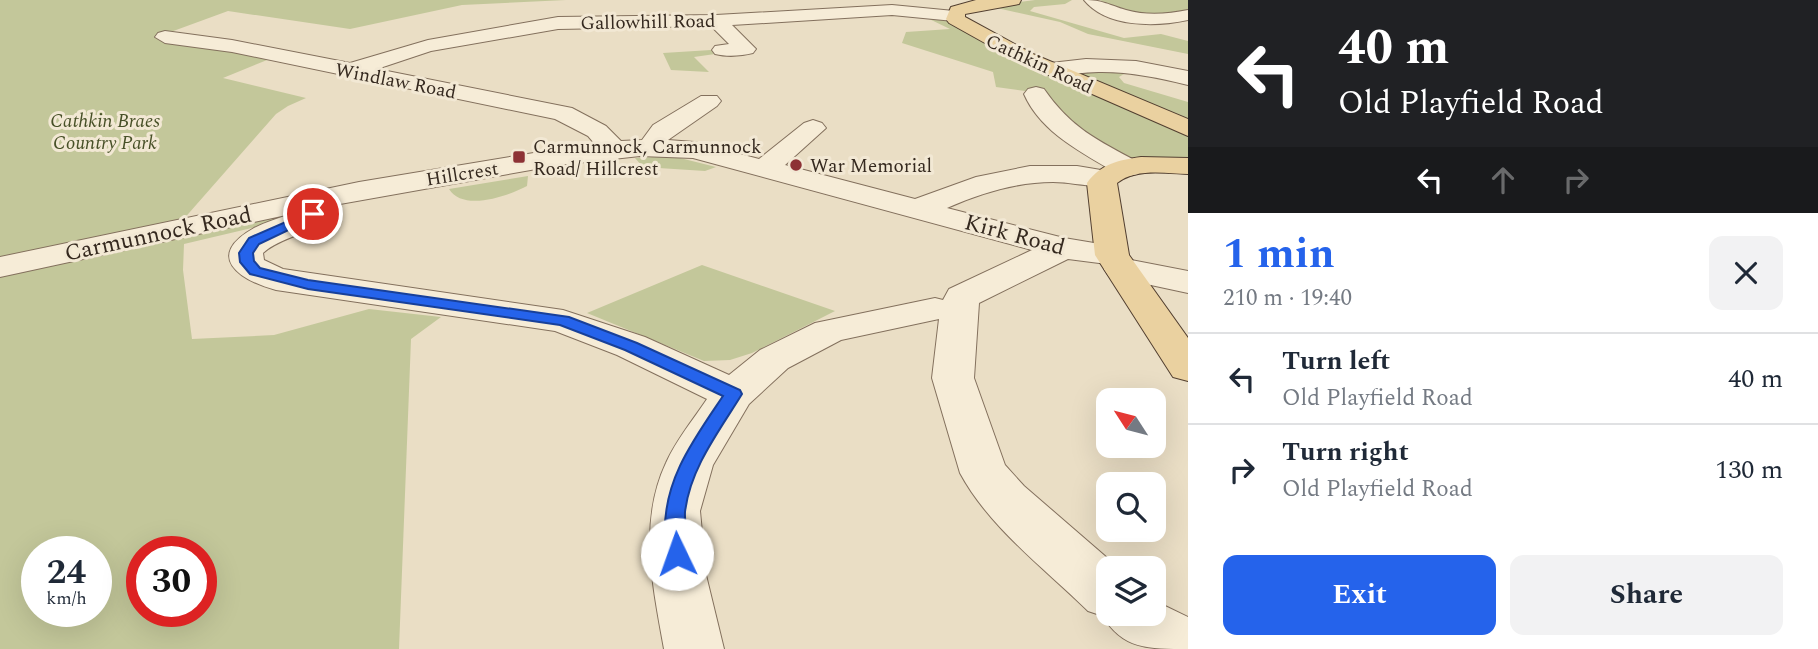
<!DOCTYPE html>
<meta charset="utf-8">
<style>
:root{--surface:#fff;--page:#f2f2f3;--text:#1f2937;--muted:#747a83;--line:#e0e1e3;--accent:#2563eb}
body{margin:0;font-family:Spectral,serif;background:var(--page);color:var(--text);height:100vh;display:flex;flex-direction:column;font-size:26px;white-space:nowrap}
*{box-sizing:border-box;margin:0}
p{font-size:23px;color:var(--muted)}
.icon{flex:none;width:38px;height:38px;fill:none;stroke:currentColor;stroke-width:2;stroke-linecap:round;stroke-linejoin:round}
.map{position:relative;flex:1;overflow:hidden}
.details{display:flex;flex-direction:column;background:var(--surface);width:630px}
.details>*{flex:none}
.top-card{background:#202124;color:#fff;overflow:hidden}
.needle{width:46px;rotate:306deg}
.buttons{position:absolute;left:1096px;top:388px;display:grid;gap:14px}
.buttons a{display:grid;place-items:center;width:70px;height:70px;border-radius:14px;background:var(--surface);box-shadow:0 7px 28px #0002;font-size:35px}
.speed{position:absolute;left:21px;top:536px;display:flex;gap:14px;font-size:35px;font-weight:700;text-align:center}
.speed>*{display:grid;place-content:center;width:91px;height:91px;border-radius:50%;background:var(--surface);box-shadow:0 7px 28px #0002;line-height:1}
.speed small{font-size:18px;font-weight:400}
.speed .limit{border:10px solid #d22;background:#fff;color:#111}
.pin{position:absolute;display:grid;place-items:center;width:60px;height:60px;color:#fff;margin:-30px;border:4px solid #fff;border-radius:50%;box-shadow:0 2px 7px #0007}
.me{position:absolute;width:77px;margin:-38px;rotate:357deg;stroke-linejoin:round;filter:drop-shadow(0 0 5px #0008)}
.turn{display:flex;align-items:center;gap:24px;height:147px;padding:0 35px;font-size:32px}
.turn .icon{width:91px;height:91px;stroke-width:2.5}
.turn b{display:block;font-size:49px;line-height:60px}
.lanes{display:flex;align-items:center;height:66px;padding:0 35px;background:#0003;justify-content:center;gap:35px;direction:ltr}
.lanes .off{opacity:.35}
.round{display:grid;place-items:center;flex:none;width:74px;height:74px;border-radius:14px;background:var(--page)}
.headline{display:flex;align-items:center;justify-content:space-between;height:119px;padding:0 35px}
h1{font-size:42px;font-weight:700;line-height:52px;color:var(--accent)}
.action{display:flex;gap:14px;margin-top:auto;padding:14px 35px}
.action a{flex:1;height:80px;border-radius:14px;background:var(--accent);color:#fff;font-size:28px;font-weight:700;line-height:80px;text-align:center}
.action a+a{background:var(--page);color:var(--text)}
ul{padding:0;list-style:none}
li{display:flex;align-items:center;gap:21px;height:91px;padding:0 35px;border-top:2px solid var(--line)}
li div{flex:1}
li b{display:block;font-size:26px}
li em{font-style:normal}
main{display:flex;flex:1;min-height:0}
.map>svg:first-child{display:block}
.green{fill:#c3c79a;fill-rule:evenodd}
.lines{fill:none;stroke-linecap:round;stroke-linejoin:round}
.minor-casing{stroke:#83705d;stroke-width:2}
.major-casing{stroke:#523f30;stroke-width:2}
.minor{fill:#f6ecd7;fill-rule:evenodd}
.major{fill:#ead1a0;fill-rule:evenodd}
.route{fill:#2563eb;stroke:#184099;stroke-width:2}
.poi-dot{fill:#8d3235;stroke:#f2e8d4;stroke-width:2.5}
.labels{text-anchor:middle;stroke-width:6;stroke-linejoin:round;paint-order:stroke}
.far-street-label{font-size:19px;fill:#35291f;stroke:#f2e8d4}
.far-park-label{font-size:19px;font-style:italic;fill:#475027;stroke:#f2e8d4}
.far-poi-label{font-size:19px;fill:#35291f;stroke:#f2e8d4;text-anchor:start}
.street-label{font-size:23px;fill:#35291f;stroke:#f2e8d4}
</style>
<main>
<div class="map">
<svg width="1188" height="649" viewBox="0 0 1188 649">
<rect width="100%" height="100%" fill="#eadec5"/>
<!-- green -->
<path class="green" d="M0 0H566L462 5 350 29 228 11 157 37 272 58 223 78 306 98 288 106 276 114 182 221 0 260Z
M1035 0H1072L1065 4 1034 7 1030 11 1124 38 1161 34 1188 41V54L1088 34 1060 22 988 6Z
M1100 0H1188V12C1159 18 1124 19 1100 0Z
M923 16 943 19 1021 59 1188 131V161L1153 157 1119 158 1084 138 1039 93 996 87 993 72 902 43 906 32 950 29Z
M711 50 715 54 694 57 709 72 671 70 663 53Z
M1078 69H1132L1119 77 1124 83 1188 102V123L1072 75Z
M672 156 716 167 705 171 643 167 635 158Z
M528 176 527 186C508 196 463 212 449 189Z
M290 210 294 218 184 244 183 270 192 339 274 335 369 309 441 317 411 339 399 649H0V275ZM37 551H96V611H37ZM142 551H201V611H142Z
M702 265 835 311 752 353 730 360 704 361 587 313Z"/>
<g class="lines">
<defs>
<path id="minor" d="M1084 0C1103 0 1109 5 1126 10 1147 16 1168 14 1188 10V20C1156 27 1107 28 1084 0Z
M892 5 954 11 963 16 954 21 892 15 732 25 756 49 753 53C741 56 727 57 715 54L712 50 715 46 729 44 711 26 558 29 431 51 377 69 572 108 606 126 621 141 642 140 653 125 701 96H717L721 101 717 106 668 140 694 142 759 159 804 123 813 120 822 123 826 128 785 165 915 199 976 177 1030 166H1077L1113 172 1117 178 1113 184C1094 189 1073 182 1053 182 1016 182 981 193 947 208L1064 238 1124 248 1129 255 1126 259 1188 271V293L1109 276 1104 269 1107 264 1068 259 979 303 974 378 1005 465 1024 486 1120 569H1108V614H1153V597L1163 605 1188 617V649C1148 649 1122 649 1103 616L1088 611C1044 568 989 527 960 473L932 378 939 319 841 340 788 368 749 404 713 465 700 511 706 575 724 649H664C653 587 638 523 666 463 676 440 693 420 707 399L617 355 555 331 276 290C239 280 204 256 254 228 266 222 279 218 291 214L0 277V257L359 182 594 143 588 136 555 119 232 52 165 43 155 37 158 33 165 31 232 40 350 63 428 40 558 17 716 15ZM640 156 693 158 1032 250 949 289 943 300 935 298 815 323 760 350 729 375 645 337 563 310 283 269 264 260 263 253C280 237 313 234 324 218L319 211 312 209 559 165Z
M1086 59 1136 61 1188 71V85C1160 78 1131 72 1102 72 1083 71 1061 78 1042 74L1039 69 1042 64Z
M1036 87 1044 89C1071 128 1097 140 1138 162L1142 168 1138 174 1128 176 1118 174C1083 153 1041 133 1024 94L1028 89Z"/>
<path id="major" d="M976 0H1021L1019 4 965 14V17L1033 54 1188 119V136L1019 62 949 23 946 19 951 7Z
M1141 157 1188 158V174C1165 173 1135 168 1117 183L1129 255 1188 338V381L1173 377 1095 255 1087 183C1101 164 1118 160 1141 157Z"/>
</defs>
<!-- minor casing -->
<use href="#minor" class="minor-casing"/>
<!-- major casing -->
<use href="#major" class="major-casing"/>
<!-- minor -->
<use href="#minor" class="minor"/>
<!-- major -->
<use href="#major" class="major"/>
</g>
<!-- route -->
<path class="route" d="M313 210 320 214 318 216 259 244 253 253 254 261 260 268 308 280 569 317 637 343 740 390 742 394C720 430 690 468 685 512 684 528 692 545 685 560L677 563 669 560C665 552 666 543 665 534 663 480 694 439 723 396L625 350 560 325 308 289 250 274 240 262 239 253 249 238Z"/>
<!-- markers -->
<g class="poi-dot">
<rect x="512" y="150" width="14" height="14" rx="3.5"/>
<circle cx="796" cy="165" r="7"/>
</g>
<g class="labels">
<!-- far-street labels -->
<g class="far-street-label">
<text transform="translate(648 21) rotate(-1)" y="7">Gallowhill Road</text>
<text transform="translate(1040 63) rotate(25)" y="7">Cathkin Road</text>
<text transform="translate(396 80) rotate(11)" y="7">Windlaw Road</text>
<text transform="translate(462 173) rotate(-9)" y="7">Hillcrest</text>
</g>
<!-- far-park labels -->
<g class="far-park-label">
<text x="105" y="127">Cathkin Braes<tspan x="105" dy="22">Country Park</tspan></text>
</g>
<!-- far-poi labels -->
<g class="far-poi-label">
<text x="533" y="153">Carmunnock, Carmunnock<tspan x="533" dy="22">Road/ Hillcrest</tspan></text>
<text x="810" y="172">War Memorial</text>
</g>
<!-- street labels -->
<g class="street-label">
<text transform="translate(158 233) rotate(-12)" y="8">Carmunnock Road</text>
<text transform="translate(1015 234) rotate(15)" y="8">Kirk Road</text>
</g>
</g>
</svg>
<div class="buttons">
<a><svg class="needle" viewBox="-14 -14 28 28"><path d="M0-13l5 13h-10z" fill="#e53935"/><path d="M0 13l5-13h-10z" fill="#747a83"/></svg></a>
<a><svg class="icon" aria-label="search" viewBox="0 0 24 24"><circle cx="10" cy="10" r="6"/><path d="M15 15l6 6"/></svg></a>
<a><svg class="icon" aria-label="layers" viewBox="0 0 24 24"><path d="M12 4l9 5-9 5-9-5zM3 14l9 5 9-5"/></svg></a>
</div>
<div class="speed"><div>24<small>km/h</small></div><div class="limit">30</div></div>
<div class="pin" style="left:313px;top:214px;background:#d93025"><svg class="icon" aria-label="arrive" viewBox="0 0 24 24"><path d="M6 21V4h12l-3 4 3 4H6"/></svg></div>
<svg class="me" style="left:677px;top:554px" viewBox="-20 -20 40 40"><circle r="19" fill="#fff"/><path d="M0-13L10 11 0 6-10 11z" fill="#2563eb"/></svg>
</div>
<section class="details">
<div class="top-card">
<div class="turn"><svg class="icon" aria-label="left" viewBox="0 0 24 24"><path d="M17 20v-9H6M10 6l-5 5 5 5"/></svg><div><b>40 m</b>Old Playfield Road</div></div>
<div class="lanes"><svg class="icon" aria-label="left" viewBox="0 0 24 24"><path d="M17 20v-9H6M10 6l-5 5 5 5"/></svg><svg class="icon off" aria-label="ahead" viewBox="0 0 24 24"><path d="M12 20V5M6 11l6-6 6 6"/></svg><svg class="icon off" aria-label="right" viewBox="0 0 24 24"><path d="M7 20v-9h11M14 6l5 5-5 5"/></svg></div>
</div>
<div class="headline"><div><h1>1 min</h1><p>210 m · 19:40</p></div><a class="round"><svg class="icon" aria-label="close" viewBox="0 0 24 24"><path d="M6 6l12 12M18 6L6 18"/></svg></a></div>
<ul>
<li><svg class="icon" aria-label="left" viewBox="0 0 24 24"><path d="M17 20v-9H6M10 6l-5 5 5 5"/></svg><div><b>Turn left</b><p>Old Playfield Road</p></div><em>40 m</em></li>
<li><svg class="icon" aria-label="right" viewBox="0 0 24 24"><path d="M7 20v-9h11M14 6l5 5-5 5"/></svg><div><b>Turn right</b><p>Old Playfield Road</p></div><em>130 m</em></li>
</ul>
<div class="action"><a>Exit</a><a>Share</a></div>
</section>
</main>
